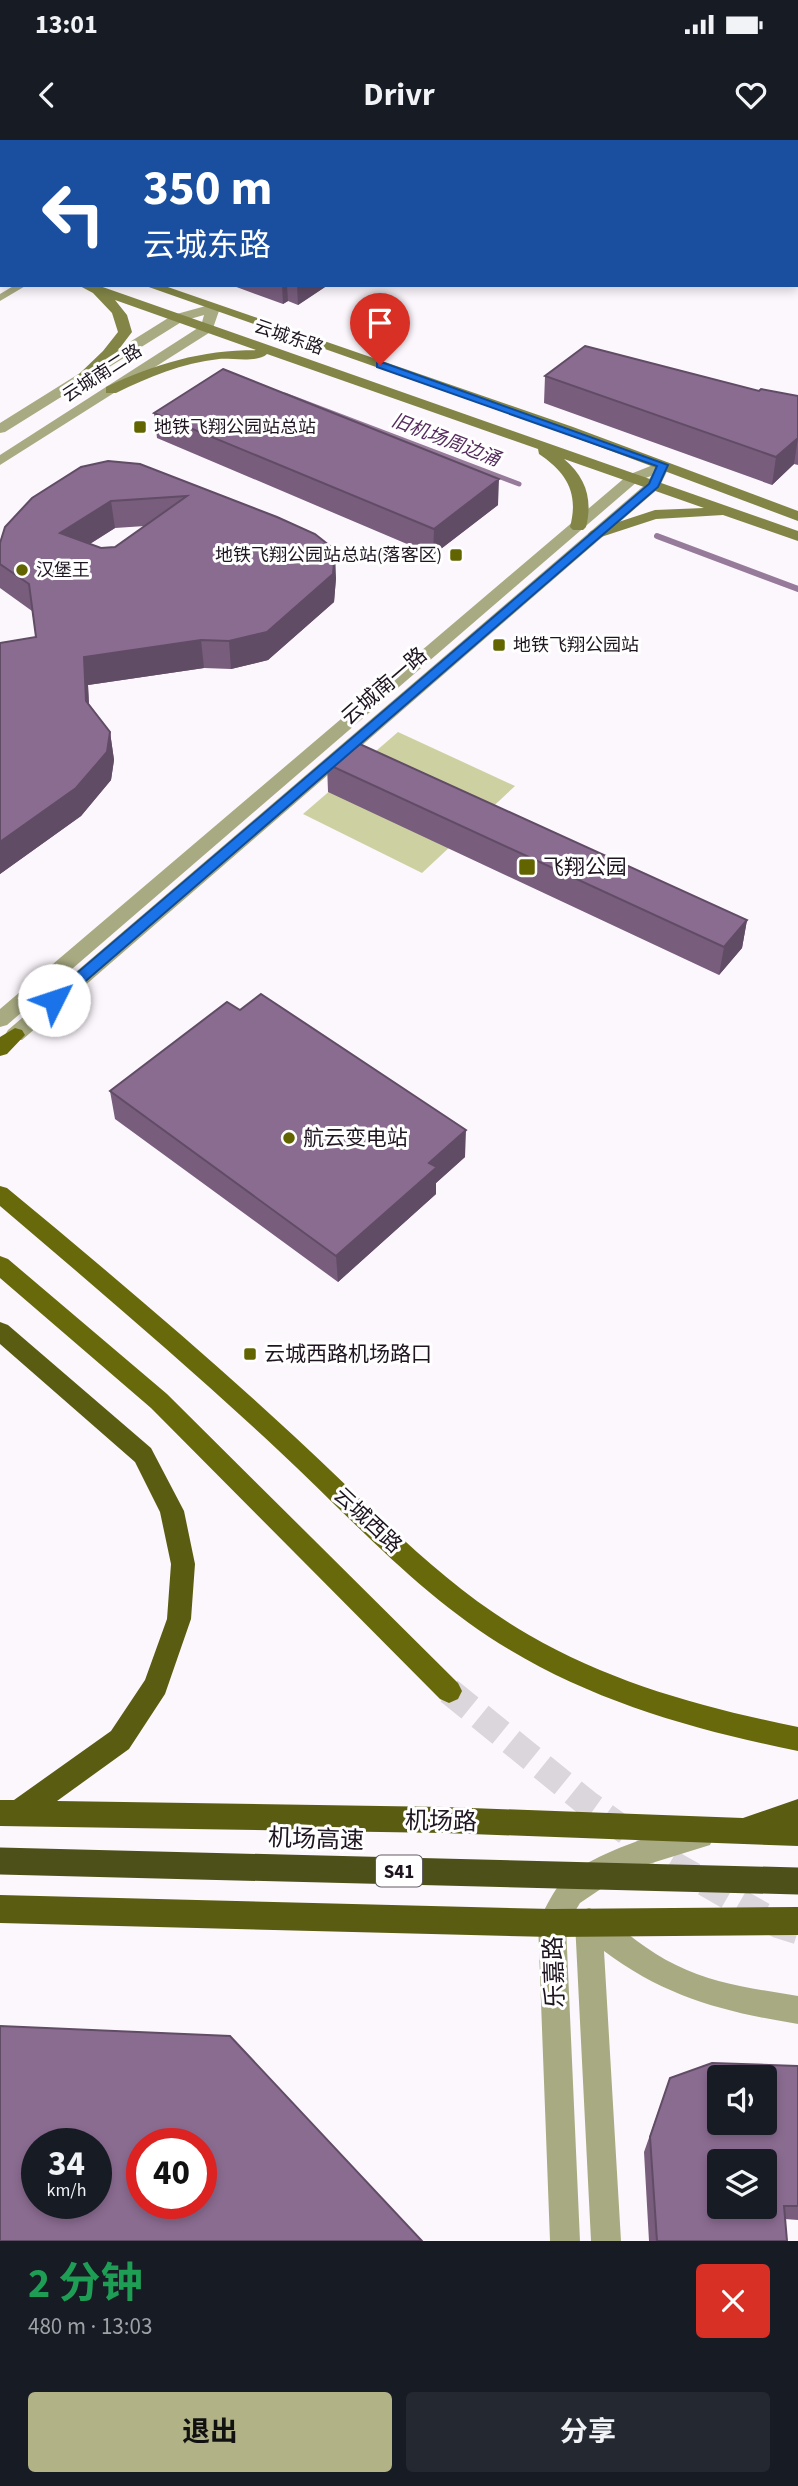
<!DOCTYPE html>
<html lang="zh">
<meta charset="utf-8">
<style>
:root{--surface:#171b24;--page:#242831;--text:#f1f3f6;--muted:#9ea1a6;--accent:#b1b387}
body{margin:0;font-family:"Source Sans 3","Noto Sans SC",sans-serif;background:var(--page);color:var(--text);height:100vh;display:flex;flex-direction:column;font-size:26px;white-space:nowrap}
*{box-sizing:border-box;margin:0}
p{font-size:23px;color:var(--muted)}
.icon{flex:none;width:38px;height:38px;fill:none;stroke:currentColor;stroke-width:2;stroke-linecap:round;stroke-linejoin:round}
.map{position:relative;height:2101px;overflow:hidden}
.details{display:flex;flex-direction:column;background:var(--surface);flex:1}
.details>*{flex:none}
.banner{position:absolute;left:0px;top:0px;width:798px;height:147px;box-shadow:0 4px 10px #0003;background:#1a4fa0;color:#fff;overflow:hidden}
.controls{position:absolute;left:707px;top:1925px;display:grid;gap:14px}
.controls a{display:grid;place-items:center;width:70px;height:70px;border-radius:7px;background:var(--surface);box-shadow:0 4px 10px #0003;font-size:35px}
.speed{position:absolute;left:21px;top:1988px;display:flex;gap:14px;font-size:35px;font-weight:700;text-align:center}
.speed>*{display:grid;place-content:center;width:91px;height:91px;border-radius:50%;background:var(--surface);box-shadow:0 4px 10px #0003;line-height:1}
.speed small{font-size:18px;font-weight:400}
.speed .limit{border:10px solid #d22;background:#fff;color:#111}
.pin{position:absolute;display:grid;place-items:center;width:60px;height:60px;color:#fff;margin:-72px -30px;border-radius:50% 50% 50% 0;rotate:-45deg;box-shadow:0 0 7px #0007}
.pin .icon{rotate:45deg}
.me{position:absolute;width:77px;margin:-38px;rotate:49deg;stroke-linejoin:round;filter:drop-shadow(0 0 5px #0008)}
.turn{display:flex;align-items:center;gap:24px;height:147px;padding:0 28px;font-size:32px}
.turn .icon{width:91px;height:91px;stroke-width:2.5}
.turn b{display:block;font-size:49px;line-height:60px}
.round{display:grid;place-items:center;flex:none;width:74px;height:74px;border-radius:7px;background:var(--page)}
.head{display:flex;align-items:center;justify-content:space-between;height:119px;padding:0 28px}
h1{font-size:42px;font-weight:700;line-height:52px;color:#1e9e55}
.action{display:flex;gap:14px;margin-top:auto;padding:14px 28px}
.action a{flex:1;height:80px;border-radius:7px;background:var(--accent);color:#111;font-size:28px;font-weight:700;line-height:80px;text-align:center}
.action a+a{background:var(--page);color:var(--text)}
.status{display:flex;justify-content:space-between;align-items:center;height:49px;padding:0 35px;background:var(--surface);direction:ltr}
.status svg{height:19px;fill:currentColor}
header{display:flex;justify-content:space-between;align-items:center;height:91px;padding:0 28px;background:var(--surface);font-size:32px;font-weight:700}
.map>svg:first-child{display:block}
.green{fill:#cdd1a2}
.lines{fill:none;stroke-linecap:round;stroke-linejoin:round}
.stream-far1{stroke:#967c9a;stroke-width:5}
.stream{stroke:#967c9a;stroke-width:6}
.primary-tunnel{stroke:#dbd5dc;stroke-width:27;stroke-dasharray:27 13;stroke-linecap:butt}
.pedestrian{fill:#a8ab82;fill-rule:evenodd}
.tertiary{fill:#a8ab82;fill-rule:evenodd}
.secondary{fill:#828546;fill-rule:evenodd}
.primary{fill:#67690b;fill-rule:evenodd}
.trunk{fill:#5a5c12;fill-rule:evenodd}
.motorway-bridge{stroke:#4e501a;stroke-width:27}
.wall{fill:#785d7d;fill-rule:evenodd}
.shaded-wall{fill:#614c66}
.building{fill:#8b6c91;stroke:#614c66;stroke-width:2;fill-rule:evenodd}
.route{fill:#1a73e8;stroke:#114b97;stroke-width:2}
.poi-dot{fill:#626400;stroke:#fff;stroke-width:2.5}
.labels{text-anchor:middle;stroke-width:6;stroke-linejoin:round;paint-order:stroke}
.far-street-label{font-size:18px;fill:#1e1520;stroke:#fff}
.far-poi-label{font-size:18px;fill:#1e1520;stroke:#fff;text-anchor:start}
.far-water-label{font-size:19px;font-style:italic;fill:#562d5e;stroke:#fff}
.shield{fill:#fff;stroke:#625b63;stroke-width:2}
.shield-label{font-size:19px;font-weight:bold;fill:#1e1520}
.street-label{font-size:21px;fill:#1e1520;stroke:#fff}
.poi-label{font-size:21px;fill:#1e1520;stroke:#fff;text-anchor:start}
.near-street-label{font-size:24px;fill:#1e1520;stroke:#fff}
</style>
<div class="status"><b>13:01</b><svg viewBox="0 0 49 12"><path d="M0 12V9h3v3zM5 12V6h3v6zM10 12V3h3v9zM15 12V0h3v12zM26 1h20v11H26zM47 4h2v5h-2z"/></svg></div>
<header><svg class="icon" aria-label="back" viewBox="0 0 24 24"><path d="M15 5l-7 7 7 7"/></svg>Drivr<svg class="icon" aria-label="heart" viewBox="0 0 24 24"><path d="M12 20l-8-8c-3-5 5-10 8-4 3-6 11-1 8 4z"/></svg></header>
<div class="map">
<svg width="798" height="2101" viewBox="0 0 798 2101">
<rect width="100%" height="100%" fill="#fcf7fd"/>
<!-- green -->
<path class="green" d="M398 592 515 646 422 733 303 674Z"/>
<g class="lines">
<!-- stream-far1 -->
<path class="stream-far1" d="M285 255 519 344"/>
<!-- stream -->
<path class="stream" d="M657 396 798 449"/>
<!-- primary-tunnel -->
<path class="primary-tunnel" d="M449 1551 588 1664 669 1722 779 1785 798 1791"/>
<!-- pedestrian -->
<path class="pedestrian" d="M15 145H27L0 161V154Z"/>
<!-- tertiary -->
<path class="tertiary" d="M589 0H604L606 2H590Z
M796 70H798V78H796Z
M213 164 220 168 212 191 0 325V315L201 186 204 175 183 181 5 292 0 293V283L173 175Z
M663 321 670 325 659 348 22 900H8L5 895 8 890 647 343 651 336 638 341 7 885 0 887V869L628 335Z
M701 1683 710 1687 714 1696 710 1705 639 1727 617 1738 580 1763 566 1786 580 2101H550L538 1783C544 1770 551 1756 559 1745 582 1716 665 1690 701 1683Z
M589 1768 599 1772C624 1790 648 1812 676 1825 713 1844 757 1849 798 1856V1884C724 1872 665 1857 604 1811L621 2101H591L575 1782 579 1772Z"/>
<!-- secondary -->
<path class="secondary" d="M0 90 2 91V99L0 98Z
M0 112H2V120H0Z
M78 145H97L798 391V401L723 375 656 379 601 397H591L588 394 591 391 655 370 704 368 564 319C586 337 593 360 586 387L583 390H573L570 387C579 353 567 333 539 314L538 309 267 214C258 223 232 218 219 219 182 223 149 237 116 253H106V247C155 224 201 210 256 210L115 160 127 175 132 192 113 217 87 242H77V236L103 211 118 192 112 173 93 153Z
M143 145H162L573 287 798 371V381L563 293Z"/>
<!-- primary -->
<path class="primary" d="M15 888 22 890 25 895 7 914 0 916V897Z
M0 1046 7 1048C105 1129 202 1211 295 1297 370 1366 440 1444 529 1495 612 1543 704 1568 798 1587V1611C699 1591 598 1563 510 1510 422 1458 353 1380 278 1310 188 1226 94 1146 0 1066Z
M0 1116 8 1119 167 1254 458 1543 462 1551 458 1559 449 1563 440 1559 151 1268 0 1138Z"/>
<!-- trunk -->
<path class="trunk" d="M0 1182 8 1185 151 1308 184 1371 195 1424 191 1479 165 1554 129 1609 57 1661 444 1667 743 1678 798 1659V1706L444 1693 0 1686V1660H14L111 1591 145 1540 167 1479 171 1424 160 1372 135 1322 0 1204Z
M0 1755 552 1769 798 1767V1795L552 1797 0 1783Z"/>
<!-- motorway-bridge -->
<path class="motorway-bridge" d="M0 1721 798 1741"/>
</g>
<!-- wall -->
<path class="wall" d="M231 145H328L298 165 288 161 283 164Z
M545 236 759 251 798 256V325L794 324 772 345 544 263Z
M154 273 498 365 433 415 157 298Z
M140 324 336 438 334 462 268 520 231 529 204 528 88 545 89 564 110 592 114 620 111 640 81 676 0 734V503L36 497 32 471 0 448V403ZM145 386 115 407 101 408 90 404 115 388Z
M327 624 747 780 742 808 719 835 328 652Z
M110 951 465 1017 436 1043V1054L338 1142 115 979Z
M798 1926V2080L785 2079 787 2101H649L644 2012 670 1938Z"/>
<!-- shaded-wall -->
<path class="shaded-wall" d="M282 145H287L288 161 283 164Z
M297 145H328L298 165Z
M798 298 794 324 772 345 776 317Z
M499 339 498 365 433 415 434 389Z
M111 361 115 388 64 420 60 393Z
M335 410 336 438 334 462 268 520 231 529 229 501Z
M201 500 204 528 88 545 90 589 86 561 84 517Z
M110 592 114 620 111 640 81 676 0 734V702Z
M747 780 742 808 719 835 724 807Z
M466 990 465 1017 436 1043V1054L338 1142 336 1116 429 1023Z"/>
<!-- building -->
<path class="building" d="M585 206 759 251 761 249 798 256V298L776 317 545 236Z
M223 229 499 339 434 389 154 273Z
M108 321 140 324 277 377 315 394 335 410 333 434 267 492 229 501 201 500 84 517 86 561 110 592 107 612 76 648 0 702V503L36 497 29 444 0 424V403L5 387 32 358 81 327ZM187 356 115 407 101 408 60 393 111 361Z
M353 601 747 780 724 807 327 624Z
M261 854 466 990 429 1023 437 1027 336 1116 110 951 227 862 240 870Z
M0 1886 230 1896 422 2101H0ZM37 2004H96V2063H37ZM142 2004H201V2063H142Z
M712 1923 798 1926V2066H784L787 2101H657L650 1997 670 1938ZM719 1937H765V1983H719ZM719 2021H765V2067H719Z"/>
<!-- route -->
<path class="route" d="M377 223H384L668 325 658 347 59 864H49L47 860 49 857 649 344 657 326 377 227Z"/>
<!-- markers -->
<g class="poi-dot">
<rect x="133" y="280" width="14" height="14" rx="3.5"/>
<rect x="449" y="408" width="14" height="14" rx="3.5"/>
<circle cx="22" cy="430" r="7"/>
<rect x="492" y="498" width="14" height="14" rx="3.5"/>
<rect x="518" y="718" width="18" height="18" rx="3.5"/>
<circle cx="289" cy="998" r="7"/>
<rect x="243" y="1207" width="14" height="14" rx="3.5"/>
</g>
<g class="labels">
<!-- far-street labels -->
<g class="far-street-label">
<text transform="translate(289 197) rotate(19)" y="6">云城东路</text>
<text transform="translate(102 233) rotate(-33)" y="6">云城南二路</text>
</g>
<!-- far-poi labels -->
<g class="far-poi-label">
<text x="154" y="293">地铁飞翔公园站总站</text>
<text x="442" y="421" text-anchor="end">地铁飞翔公园站总站(落客区)</text>
<text x="36" y="436">汉堡王</text>
<text x="513" y="511">地铁飞翔公园站</text>
</g>
<!-- far-water labels -->
<g class="far-water-label">
<text transform="translate(446 299) rotate(21)" y="7">旧机场周边涌</text>
</g>
<!-- shield labels -->
<rect class="shield" x="376" y="1715.5" width="46" height="31" rx="5"/>
<g class="shield-label">
<text x="399" y="1738">S41</text>
</g>
<!-- street labels -->
<g class="street-label">
<text transform="translate(384 546) rotate(-41)" y="7">云城南一路</text>
<text transform="translate(368 1380) rotate(43)" y="7">云城西路</text>
</g>
<!-- poi labels -->
<g class="poi-label">
<text x="543" y="734">飞翔公园</text>
<text x="303" y="1005">航云变电站</text>
<text x="264" y="1221">云城西路机场路口</text>
</g>
<!-- near-street labels -->
<g class="near-street-label">
<text transform="translate(441 1681) rotate(1)" y="8">机场路</text>
<text transform="translate(316 1699) rotate(2)" y="8">机场高速</text>
<text transform="translate(554 1832) rotate(-92)" y="8">乐嘉路</text>
</g>
</g>
</svg>
<div class="controls">
<a><svg class="icon" aria-label="sound" viewBox="0 0 24 24"><path d="M4 9h4l5-4v14l-5-4H4zM17 9q2 3 0 6"/></svg></a>
<a><svg class="icon" aria-label="layers" viewBox="0 0 24 24"><path d="M12 4l9 5-9 5-9-5zM3 14l9 5 9-5"/></svg></a>
</div>
<div class="speed"><div>34<small>km/h</small></div><div class="limit">40</div></div>
<div class="pin" style="left:380px;top:225px;background:#d93025"><svg class="icon" aria-label="arrive" viewBox="0 0 24 24"><path d="M6 21V4h12l-3 4 3 4H6"/></svg></div>
<svg class="me" style="left:54px;top:860px" viewBox="-20 -20 40 40"><circle r="19" fill="#fff"/><path d="M0-13L10 11 0 6-10 11z" fill="#1a73e8"/></svg>
<div class="banner">
<div class="turn"><svg class="icon" aria-label="left" viewBox="0 0 24 24"><path d="M17 20v-9H6M10 6l-5 5 5 5"/></svg><div><b>350 m</b>云城东路</div></div>
</div>
</div>
<section class="details">
<div class="head"><div><h1>2 分钟</h1><p>480 m · 13:03</p></div><a class="round" style="background:#d93025;color:#fff"><svg class="icon" aria-label="close" viewBox="0 0 24 24"><path d="M6 6l12 12M18 6L6 18"/></svg></a></div>
<div class="action"><a>退出</a><a>分享</a></div>
</section>
